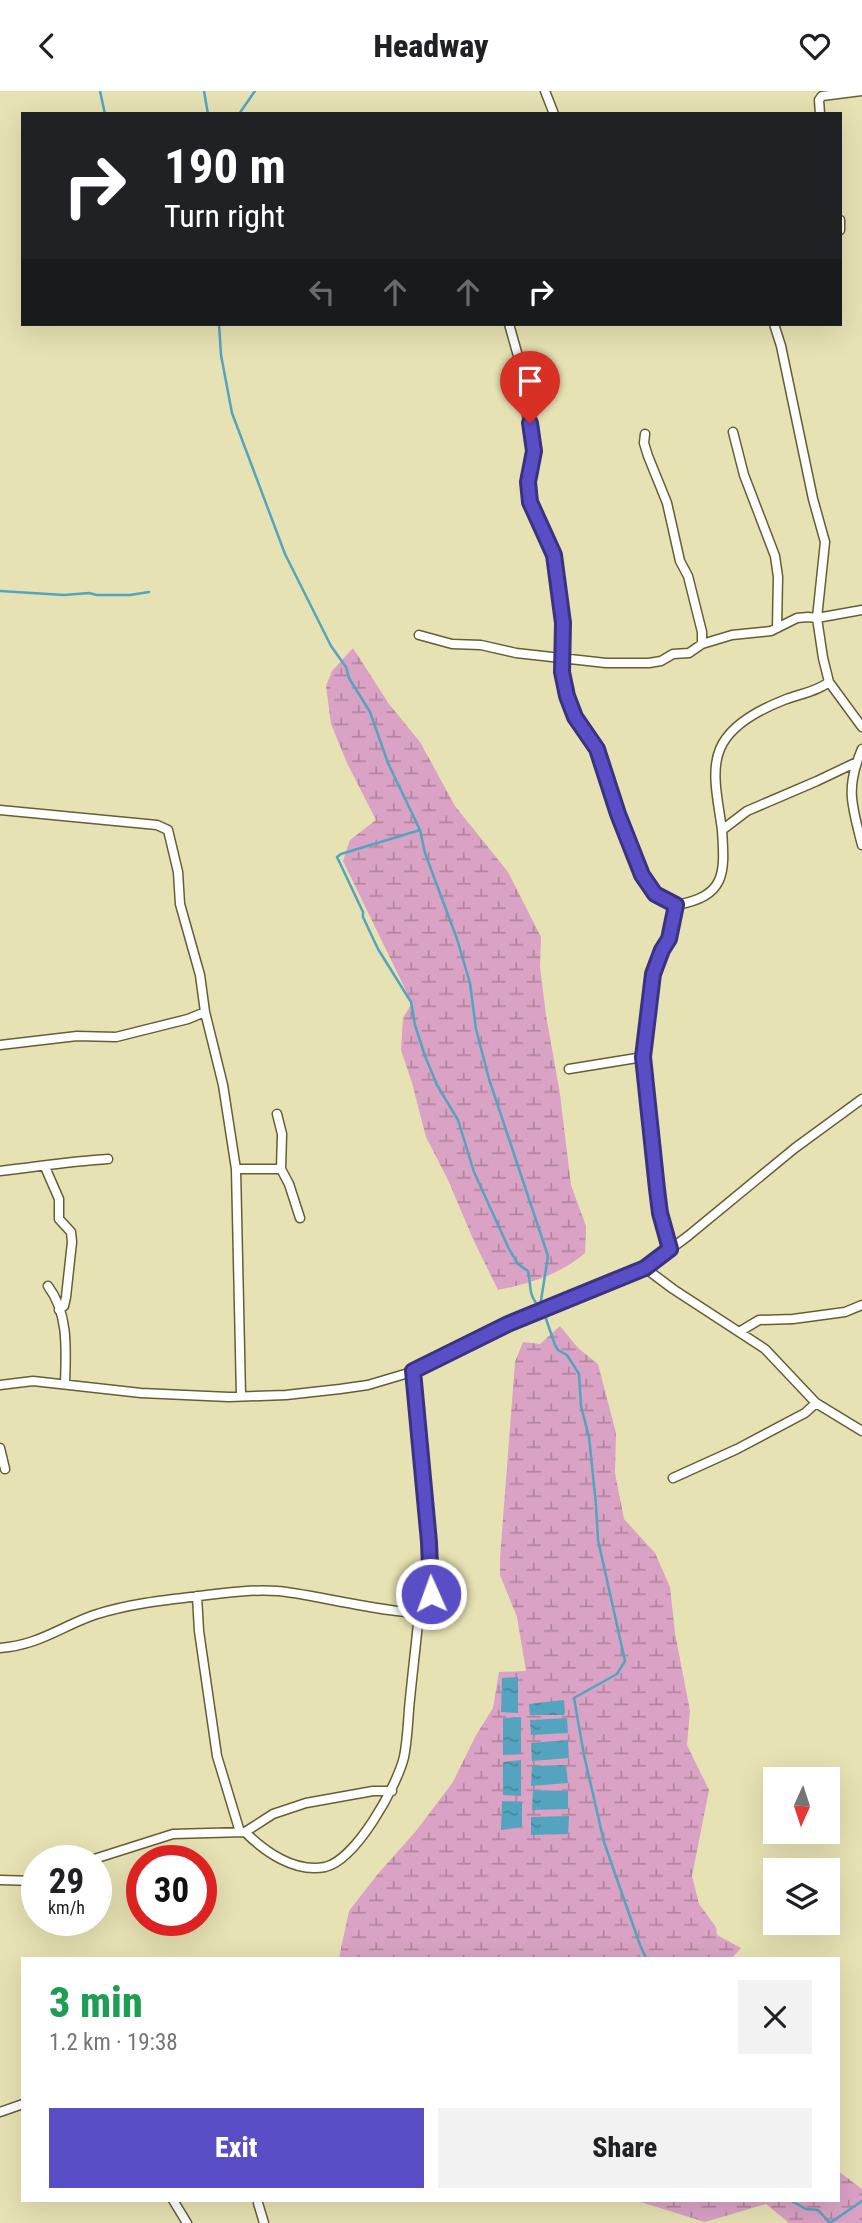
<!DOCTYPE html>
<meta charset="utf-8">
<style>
:root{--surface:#fff;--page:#f2f2f2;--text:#202124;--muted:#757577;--accent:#5a4ec6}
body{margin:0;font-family:"Roboto Condensed",sans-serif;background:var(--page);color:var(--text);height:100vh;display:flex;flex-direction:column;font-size:26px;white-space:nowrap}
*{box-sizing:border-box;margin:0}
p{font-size:23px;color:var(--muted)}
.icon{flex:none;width:38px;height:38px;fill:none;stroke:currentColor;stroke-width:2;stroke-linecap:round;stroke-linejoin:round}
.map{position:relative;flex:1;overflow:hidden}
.sheet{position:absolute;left:21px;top:1866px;width:819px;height:245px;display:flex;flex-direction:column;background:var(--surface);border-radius:0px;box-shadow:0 7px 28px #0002}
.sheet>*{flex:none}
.banner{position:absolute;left:21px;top:21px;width:821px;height:214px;border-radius:0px;box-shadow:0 7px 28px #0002;background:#202124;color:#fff;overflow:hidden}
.needle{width:46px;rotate:183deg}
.tools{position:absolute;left:763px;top:1676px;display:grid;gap:14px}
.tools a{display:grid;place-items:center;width:77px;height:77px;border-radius:0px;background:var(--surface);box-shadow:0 7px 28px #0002;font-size:35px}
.speed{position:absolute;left:21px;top:1754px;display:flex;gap:14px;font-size:35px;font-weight:700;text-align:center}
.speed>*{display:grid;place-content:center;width:91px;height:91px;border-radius:50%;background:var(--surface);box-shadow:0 7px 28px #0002;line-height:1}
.speed small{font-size:18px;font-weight:400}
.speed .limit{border:10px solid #d22;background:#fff;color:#111}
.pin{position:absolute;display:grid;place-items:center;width:60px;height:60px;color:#fff;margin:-72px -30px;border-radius:50% 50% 50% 0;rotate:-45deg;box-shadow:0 0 7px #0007}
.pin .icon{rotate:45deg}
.me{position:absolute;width:77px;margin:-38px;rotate:358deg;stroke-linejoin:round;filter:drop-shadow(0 0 5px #0008)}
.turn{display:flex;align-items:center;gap:24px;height:147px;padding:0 28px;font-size:32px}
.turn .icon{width:91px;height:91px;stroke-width:2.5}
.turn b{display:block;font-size:49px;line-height:60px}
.lanes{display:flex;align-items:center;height:66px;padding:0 28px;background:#0003;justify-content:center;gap:35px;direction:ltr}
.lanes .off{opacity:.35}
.round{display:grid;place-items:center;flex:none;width:74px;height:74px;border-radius:0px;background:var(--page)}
.summary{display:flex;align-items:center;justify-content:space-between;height:119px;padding:0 28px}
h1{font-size:42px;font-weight:800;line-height:52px;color:#1e9e55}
.cta{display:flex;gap:14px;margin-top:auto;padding:14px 28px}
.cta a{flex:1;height:80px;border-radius:0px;background:var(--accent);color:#fff;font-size:28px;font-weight:800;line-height:80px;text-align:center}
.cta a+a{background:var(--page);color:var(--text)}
header{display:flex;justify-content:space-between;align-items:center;height:91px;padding:0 28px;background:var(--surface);font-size:32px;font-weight:800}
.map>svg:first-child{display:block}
.wetland{fill:url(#wetland-marsh)}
.water{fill:url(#water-ripples)}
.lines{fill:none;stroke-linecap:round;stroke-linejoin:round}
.stream{stroke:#54a4bf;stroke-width:2.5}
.minor-casing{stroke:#645f35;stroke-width:11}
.minor{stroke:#fff;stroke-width:8}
.route-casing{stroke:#3a3381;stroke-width:18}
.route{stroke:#5a4ec6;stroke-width:12}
</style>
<header><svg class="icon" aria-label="back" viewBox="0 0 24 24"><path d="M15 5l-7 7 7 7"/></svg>Headway<svg class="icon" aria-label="heart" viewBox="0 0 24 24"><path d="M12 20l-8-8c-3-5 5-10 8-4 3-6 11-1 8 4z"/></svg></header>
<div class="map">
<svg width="862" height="2132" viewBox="0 0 862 2132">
<defs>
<pattern id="wetland-marsh" width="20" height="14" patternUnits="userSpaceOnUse" patternTransform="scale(1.75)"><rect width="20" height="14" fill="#daa2c4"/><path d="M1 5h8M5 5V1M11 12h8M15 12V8" fill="none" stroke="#b2859f"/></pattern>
<pattern id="water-ripples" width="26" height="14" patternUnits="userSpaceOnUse" patternTransform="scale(1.75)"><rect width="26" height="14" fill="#54a4bf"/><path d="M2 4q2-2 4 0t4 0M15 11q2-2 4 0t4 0" fill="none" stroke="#47879b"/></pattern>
</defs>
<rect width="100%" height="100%" fill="#e7e2b3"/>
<!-- wetland -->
<path class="wetland" d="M353 557 389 613 420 651 455 715 508 781 541 846 540 876 546 924 560 1003 571 1094 586 1135 585 1162C559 1184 531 1192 498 1199L473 1148 448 1089 426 1046 412 992 401 959 403 927 412 912 343 770 350 749 376 729 347 672 331 633 326 595 332 580Z
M560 1235 578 1257 598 1273 616 1342 615 1382 624 1428 655 1462 670 1496 675 1542 690 1620 687 1654 709 1699 692 1785 699 1813 716 1836 717 1844 741 1857 732 1867H339L349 1820 377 1784 416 1740 453 1691 475 1646 493 1617 499 1581 526 1580 517 1526 500 1484V1467L515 1271 523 1251 540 1253Z
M838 2080 862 2098V2132H789L766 2113 705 2131 634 2109H838Z"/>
<!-- water -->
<path class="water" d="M518 1586V1622L501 1621 502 1587Z
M564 1609 565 1622 563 1624H530L529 1613Z
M521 1626V1663L503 1664V1627Z
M567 1627 568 1642 531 1644 530 1629Z
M568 1649 569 1667 532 1670 531 1652Z
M521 1669V1705L503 1704V1671Z
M566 1674 568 1692 531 1695 532 1675Z
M533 1699 568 1700V1718L532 1719Z
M502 1710 522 1711V1736L501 1739Z
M569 1725 568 1743 531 1744V1726Z"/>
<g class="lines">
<!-- stream -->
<path class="stream" d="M100 0 105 23
M204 0 208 23
M239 23 255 0
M219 233 221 264 232 322 285 463 331 555 346 576 349 587 370 621 388 672 420 739 341 763 337 766 363 821V826L378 858 411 911 415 934 425 965 437 994 458 1029 474 1081 509 1158 518 1173 528 1180C532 1197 527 1202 540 1217
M0 500 64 504 89 502 97 504H130L149 501
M420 739 425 762 457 848 470 892 476 938 489 988 548 1165 540 1216
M544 1222 555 1254 558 1259 567 1264 579 1283 581 1315 589 1346 596 1414 598 1449 625 1570 617 1583 574 1607 584 1664 604 1751 640 1854 646 1867
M790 2109 806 2118 818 2119 830 2132 862 2110"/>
<defs>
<path id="minor" d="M545 0 554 23
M820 23 819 9 822 5 862 0
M840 129V139
M509 233 518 265 524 310 534 360 528 392 530 411 554 464 559 491 563 532 562 581 567 605 575 626 597 658 618 723 642 784 655 803 676 814 669 848 662 859 653 883 643 966 657 1098 660 1122 670 1158
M774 233 781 255 813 408 825 451 817 527 823 567 829 591 862 636
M733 341 744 384 775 465 778 486 777 537
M645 343 644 352 648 365 667 412 680 470 688 485 702 541V553
M419 544 452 553 481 554 516 562 606 572H649L661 570 673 563 689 562 702 553 732 544 771 540 797 527 808 526 817 527 862 519
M862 658C845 698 852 714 862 754
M0 719 157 734 168 739 178 781 180 813 200 884 205 921 223 994 236 1078 241 1305
M722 739C719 714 710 681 720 658 730 634 761 618 784 609 799 603 816 601 829 591
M676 814C726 805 725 783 722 739L747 720 817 690 857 671
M0 954 77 945 116 946 188 928 205 921
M569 978 643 966
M277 1023 282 1043 281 1078
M45 1076 59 1108V1128L71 1141 72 1151 66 1206 64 1215 59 1219
M236 1078H281L289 1093 300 1127
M0 1080C36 1076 72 1070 108 1068
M645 1177 673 1198 765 1258 816 1312 862 1340
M48 1195C69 1223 66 1259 65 1293
M739 1241 759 1229 793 1228 845 1221 862 1214
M0 1294 33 1290 141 1302 229 1306 286 1304 340 1298 368 1294 405 1283 457 1259 508 1233 645 1177 688 1145 795 1057 862 1008
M0 1357 5 1378
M673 1387 737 1358 805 1322 816 1312
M197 1505 199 1540 217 1665 240 1741
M0 1557C39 1554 60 1536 94 1524 128 1513 164 1509 199 1505 225 1502 252 1498 278 1500 302 1501 412 1528 424 1520 433 1514 431 1499 431 1490L413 1280
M245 1741C265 1761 295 1782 325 1776 356 1769 397 1695 404 1666 407 1651 408 1634 409 1618 412 1586 416 1554 419 1522
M91 1769 173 1743 245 1741 273 1723 306 1712 373 1700H392
M0 1789 37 1790
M0 2021 23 2013
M173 2109 187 2132
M258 2112 264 2132"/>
</defs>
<!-- minor casing -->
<use href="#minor" class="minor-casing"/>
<!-- minor -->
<use href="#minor" class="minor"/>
</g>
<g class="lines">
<defs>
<path id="route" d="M431 1503 429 1451 413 1280 508 1233 645 1177 670 1158 660 1122 657 1098 643 966 653 883 662 859 669 848 676 814 655 803 642 784 618 723 597 658 575 626 567 605 562 581 563 532 554 464 530 411 528 391 534 360 530 332"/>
</defs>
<!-- route casing -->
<use href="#route" class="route-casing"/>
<!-- route -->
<use href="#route" class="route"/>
</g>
</svg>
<div class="tools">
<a><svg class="needle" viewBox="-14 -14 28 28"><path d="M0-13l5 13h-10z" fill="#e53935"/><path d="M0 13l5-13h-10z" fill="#757577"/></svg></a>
<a><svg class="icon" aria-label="layers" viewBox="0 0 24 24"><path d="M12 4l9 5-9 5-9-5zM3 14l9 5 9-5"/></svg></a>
</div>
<div class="speed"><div>29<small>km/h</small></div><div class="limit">30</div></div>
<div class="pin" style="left:530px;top:332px;background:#d93025"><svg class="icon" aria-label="arrive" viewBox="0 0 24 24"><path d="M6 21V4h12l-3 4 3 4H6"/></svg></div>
<svg class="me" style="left:431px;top:1503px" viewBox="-20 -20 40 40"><circle r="17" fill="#5a4ec6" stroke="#fff" stroke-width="3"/><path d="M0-11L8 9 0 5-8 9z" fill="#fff"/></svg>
<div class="banner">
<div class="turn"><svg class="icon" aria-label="right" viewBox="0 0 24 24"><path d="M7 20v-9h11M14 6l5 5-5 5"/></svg><div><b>190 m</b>Turn right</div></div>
<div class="lanes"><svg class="icon off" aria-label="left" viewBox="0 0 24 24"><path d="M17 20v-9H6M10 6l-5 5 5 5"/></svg><svg class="icon off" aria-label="ahead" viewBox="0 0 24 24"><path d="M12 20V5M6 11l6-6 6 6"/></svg><svg class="icon off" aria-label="ahead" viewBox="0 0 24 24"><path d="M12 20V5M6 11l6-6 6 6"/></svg><svg class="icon" aria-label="right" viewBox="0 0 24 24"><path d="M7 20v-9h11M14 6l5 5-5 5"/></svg></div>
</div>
<section class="sheet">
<div class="summary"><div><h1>3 min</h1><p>1.2 km · 19:38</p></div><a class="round"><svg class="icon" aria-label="close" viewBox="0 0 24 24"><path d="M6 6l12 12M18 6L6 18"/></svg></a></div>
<div class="cta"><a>Exit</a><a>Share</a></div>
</section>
</div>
